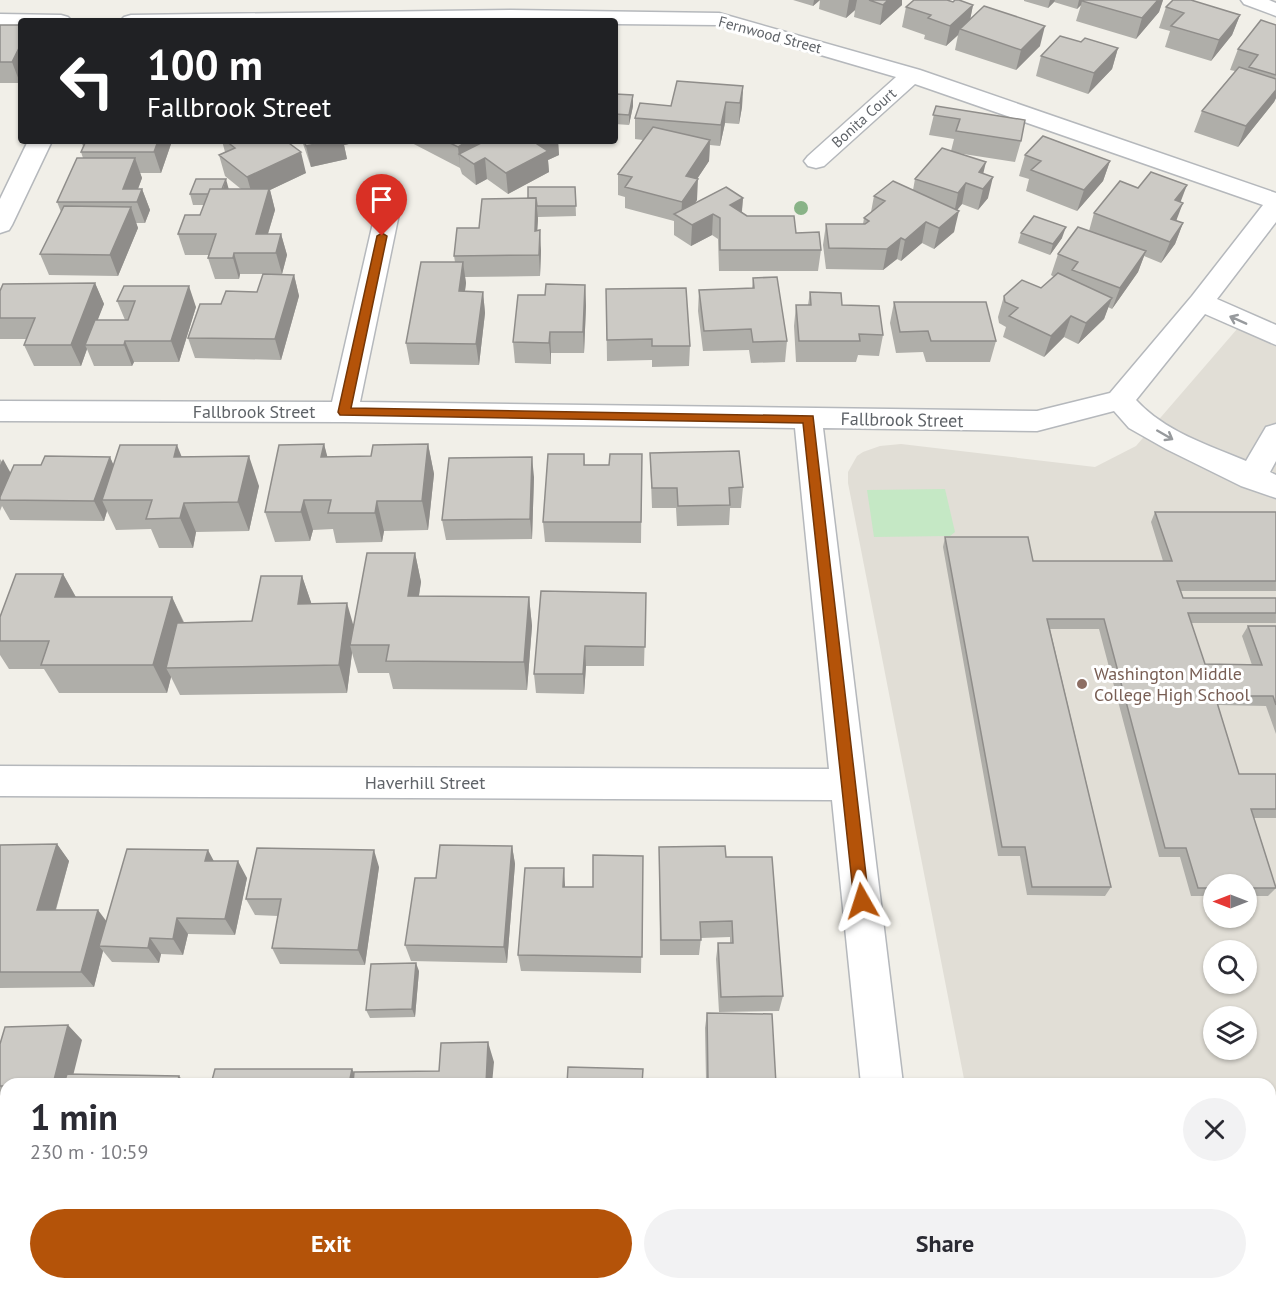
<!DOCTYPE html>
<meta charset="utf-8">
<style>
:root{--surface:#fff;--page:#f2f2f3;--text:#2b2b33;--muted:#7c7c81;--accent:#b45309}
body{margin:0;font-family:"PT Sans",sans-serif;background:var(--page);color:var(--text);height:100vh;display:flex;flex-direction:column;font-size:22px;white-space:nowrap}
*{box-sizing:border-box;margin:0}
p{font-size:20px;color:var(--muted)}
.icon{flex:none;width:33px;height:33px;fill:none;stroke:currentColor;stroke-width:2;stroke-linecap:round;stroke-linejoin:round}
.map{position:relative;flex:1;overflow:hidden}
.drawer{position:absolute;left:0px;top:1078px;width:1276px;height:212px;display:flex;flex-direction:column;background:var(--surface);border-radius:18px 18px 0 0;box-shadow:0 2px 4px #0004}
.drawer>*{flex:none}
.guide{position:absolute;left:18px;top:18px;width:600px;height:126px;border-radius:6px;box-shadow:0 2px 4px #0004;background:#202124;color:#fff;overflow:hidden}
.needle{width:39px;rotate:270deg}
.tools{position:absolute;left:1203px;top:874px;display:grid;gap:12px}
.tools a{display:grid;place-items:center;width:54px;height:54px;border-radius:50%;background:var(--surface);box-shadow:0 2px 4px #0004;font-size:30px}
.pin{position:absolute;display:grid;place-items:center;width:51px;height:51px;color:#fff;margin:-62px -26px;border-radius:50% 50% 50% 0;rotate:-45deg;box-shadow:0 0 6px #0007}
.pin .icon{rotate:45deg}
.me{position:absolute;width:66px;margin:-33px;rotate:354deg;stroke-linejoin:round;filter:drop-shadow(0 0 4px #0008)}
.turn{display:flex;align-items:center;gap:21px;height:126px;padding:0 30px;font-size:27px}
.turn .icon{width:78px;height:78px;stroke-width:2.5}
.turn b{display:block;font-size:42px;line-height:51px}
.round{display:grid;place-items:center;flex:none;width:63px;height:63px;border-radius:32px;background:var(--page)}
.head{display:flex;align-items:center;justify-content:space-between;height:102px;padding:0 30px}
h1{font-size:36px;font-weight:700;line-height:45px}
.button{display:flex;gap:12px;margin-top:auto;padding:12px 30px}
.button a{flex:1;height:69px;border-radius:36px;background:var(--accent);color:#fff;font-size:24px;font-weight:700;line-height:69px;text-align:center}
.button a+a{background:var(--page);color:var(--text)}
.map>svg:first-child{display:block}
.education{fill:#e1ded6;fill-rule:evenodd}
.green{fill:#c5e8c5}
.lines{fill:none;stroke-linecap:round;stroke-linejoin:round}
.minor-casing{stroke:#b5b8bc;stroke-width:3}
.minor{fill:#fff;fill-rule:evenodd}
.tree{fill:#89b387}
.wall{fill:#afaea9}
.shaded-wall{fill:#8f8d8a}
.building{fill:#cccac5;stroke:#8f8d8a;stroke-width:1.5}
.oneway{stroke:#979a9d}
.route{fill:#b45309;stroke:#753606;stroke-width:1.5}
.education-dot{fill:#8d6e63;stroke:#fff;stroke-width:2}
.labels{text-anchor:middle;stroke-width:6;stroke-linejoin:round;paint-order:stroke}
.far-street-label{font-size:15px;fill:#5f6368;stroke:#fff}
.street-label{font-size:18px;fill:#5f6368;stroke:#fff}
.education-label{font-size:18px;fill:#785e54;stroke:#fff;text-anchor:start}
</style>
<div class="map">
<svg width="1276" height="1289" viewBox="0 0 1276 1289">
<rect width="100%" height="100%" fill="#f1efe8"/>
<!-- education -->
<path class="education" d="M1250 314 1276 324V1289H1005L1004 1284H1270V1084H965L848 483V472L857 456 863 452 880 446 901 444 1095 467 1136 446ZM1214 885H1246V918H1214ZM1214 951H1246V984H1214ZM1214 1017H1246V1050H1214Z"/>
<!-- green -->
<path class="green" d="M945 489 955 532 950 536 874 537 867 490Z"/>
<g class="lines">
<defs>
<path id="minor" d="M1241 0H1269L1276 3V16L1244 4Z
M511 10 719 13 920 70 1276 193V222L1217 299 1276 325V345L1205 314 1136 400C1164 431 1208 445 1246 461L1266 427 1276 424V461L1270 472 1276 475V498L1241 486 1166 449 1129 428 1114 411 1037 431 823 428 903 1084H861L832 800 0 796V766L829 769 795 428 344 422 0 421V401L332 402 375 214 378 209 387 207 396 209 399 214 360 402 1037 411 1110 393 1192 296 1263 205 915 84 824 166 816 168 808 166 804 161 808 156 896 77 718 25 615 24V21H120L124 17 131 15Z
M0 14 61 15 68 17 72 21H21V27L0 26Z
M28 141H52L12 225 9 230 0 233V199Z
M881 1284H927V1289H881Z"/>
</defs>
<!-- minor casing -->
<use href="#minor" class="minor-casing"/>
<!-- minor -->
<use href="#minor" class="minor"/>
</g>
<!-- trees -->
<circle class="tree" cx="801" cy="208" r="7"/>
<!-- wall -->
<path class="wall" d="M793 0H902V5L880 25 854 17 855 10 846 18 819 9 820 0 813 6Z
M1024 0H1163L1159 12 1136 39 1076 21 1081 5 1077 9 1054 2 1048 8 1024 1Z
M953 2 973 5 970 20 1040 46 1016 70 955 50 958 35 946 46 924 39 925 35 902 27 906 7Z
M1166 7 1240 15 1232 35 1211 61 1165 47 1170 31 1159 28Z
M0 25H21V81L20 83H0Z
M1276 25V98L1274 102 1238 147 1194 132 1202 111 1235 71 1230 70 1238 49Z
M1081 42 1118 48 1112 69 1088 94 1036 76 1041 56Z
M743 86 742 107 739 124 725 123 720 146 710 145 709 161 697 179V200L694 204 743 198 742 212 747 216 796 233 821 250 818 271H719L718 239 712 235 691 246 674 235V221L625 208V197L618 195V174L643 140 635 139V118L671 106Z
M615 94 633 106 629 125 615 124Z
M936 106 1021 141 1015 162 957 153 983 173 988 198 978 210 962 204 957 210 954 232 934 249 922 243 901 261 897 259 883 270 826 269 823 245 826 224H863L864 218 871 212 874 196 913 190 915 179 951 151 954 139 929 135Z
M81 141H172L161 173H140L142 178 138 189H142L150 210 145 223H136L138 228 118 276 49 275 40 254 61 212 57 202 83 158 81 152 83 146Z
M222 141H286L306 173 270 190 275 210 268 234H281L287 255 282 274H240L239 279H215L208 258 209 255H185L178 234 200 215 204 205H193L190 194 229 189H241L225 176 219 155 225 152Z
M302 141H363L344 145 347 159 311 167Z
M408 141H558L559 155 548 160 549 172 508 194 487 179 476 185 462 174 460 168Z
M1025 155 1110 161 1103 181 1077 211 1026 191 1029 179 1019 176Z
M575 187 576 216 538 217 537 231 541 251 540 276 465 277 466 283 465 291 483 292 485 313 479 365 410 364 406 343 455 262 454 256 479 228 528 198Z
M1180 202 1176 221 1183 223 1175 244 1161 263 1144 256 1138 272 1112 309 1108 307 1104 319 1078 344 1064 337 1044 357 1003 337 1006 327 999 323 998 317 1004 296 1041 288 1054 277 1051 275 1058 254 1089 231 1094 213Z
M1021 233 1062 238 1050 255 1018 243Z
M294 275 299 296 281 360 195 358 188 338 221 304 257 292Z
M753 278 787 341 785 362 751 363 749 350 703 351 698 311 699 290 752 288Z
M95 283 104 304 97 320H125L117 301 124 286 196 307 179 362H134L132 366H94L87 349 81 366H34L24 345 27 339H0V291Z
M585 285 586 306 584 353H551V364L515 363 513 342 545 295Z
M606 289 690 346 689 366 652 367V360L607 361Z
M810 292 842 305 883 335 879 356 858 355 856 362H796L794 326 796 305H808Z
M894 302 996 341 990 362H926L923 352 896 353 890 323Z
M324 444 327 457 371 456 428 444 434 474 428 530 384 531 382 542 336 543 333 529 313 530 310 541 275 542 265 512Z
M650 453 743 487 741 508H730L729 525 677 526 676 508H652Z
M584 454 585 465H609L642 454 641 543 545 542 543 522Z
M181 456 259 486 249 531 196 532 193 548H159L151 529 116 530 107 511 104 521 10 520 2 506 0 511V459L10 473 41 465 110 457 113 465Z
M534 477 532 539 446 540 442 520Z
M1155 512H1276V591H1181L1183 598H1276V623H1191L1205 664 1252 665 1242 636 1248 626H1276V734L1266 706 1218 705 1239 774H1276V818H1254L1276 888 1268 896H1246V885H1214V896H1191L1180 857H1159L1099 629H1050L1111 887 1105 896 1027 895 1020 856H998L943 547 945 537 1033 561H1163L1151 522Z
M415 553 421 582 419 596 529 597 532 626 527 690 393 689 389 673H358L352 653 347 693 180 695 171 677 167 693H59L44 669H9L0 655V617L63 574 76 597H172L184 622 252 621 302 576 311 603 354 625Z
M646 593 644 666H586L584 694 536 693 534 674Z
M57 844 69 861 56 910 107 921 214 861 247 878 235 935 188 934 183 955 161 954 159 963 112 962 103 951 94 987 0 988V845Z
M512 846 515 864 507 963 411 961 405 945 436 878Z
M659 847 726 857 783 996 779 1011 719 1012 716 959 718 943H730V937L701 938 699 955H660Z
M643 856 641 973 521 971 518 955 565 887H593Z
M379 867 365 965 280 964 272 948 278 916 255 915 246 899Z
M419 971 415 1017 370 1018 366 1010Z
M707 1013 776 1084 706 1080 705 1028Z
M0 1086H6V1196H0V1099H4L0 1096Z"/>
<!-- shaded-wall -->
<path class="shaded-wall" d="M814 0H820L813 6Z
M849 0H857L855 10 846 18Z
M888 0H902V5L880 25 883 5Z
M1050 0H1055L1054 2 1048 8Z
M1079 0H1085L1082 1 1081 5 1077 9Z
M1158 0H1163L1159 12 1136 39 1142 18Z
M973 5 969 25 960 29 958 35 946 46 950 26Z
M1240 15 1232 35 1211 61 1219 40Z
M1045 26 1040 46 1016 70 1021 50Z
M21 44V81L20 83 12 62Z
M1118 48 1112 69 1088 94 1094 73Z
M743 86 742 107 739 124 740 103Z
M1276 90V98L1274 102 1238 147 1246 126Z
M633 95V106L629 125V115Z
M726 102 725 123 720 146 721 125Z
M710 140 709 161 685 197 686 176Z
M158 141H172L161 173 154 152Z
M330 141H363L344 145 347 159 311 167 306 146Z
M467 141H493L459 154 460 168 458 147Z
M544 141H558L559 155 548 160 549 172 508 194 506 173 537 144Z
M301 152 306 173 270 190 275 210 262 253 256 234 253 198 247 177Z
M135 158 142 178 133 202 123 189Z
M485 158 487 179 476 185 474 164Z
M1110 161 1103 181 1077 211 1084 190Z
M986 162 981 183 979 172Z
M993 177 988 198 978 210 983 189Z
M226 179 229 190 221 194Z
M698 179 697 200 683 220 681 219 682 202Z
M966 183 962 204 954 214 958 193Z
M1187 185 1179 206 1175 200Z
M142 189 150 210 145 223 137 202Z
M536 198 538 219 536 252 535 231Z
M743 198 741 219 730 205Z
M1183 203 1175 224 1163 240 1171 219Z
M131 207 138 228 118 276 110 255Z
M959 211 954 232 934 249 939 228Z
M713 214 712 235 691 246 692 225Z
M926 222 922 243 901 261 905 240Z
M1183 223 1175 244 1161 263 1170 242Z
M1066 227 1062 238 1050 255 1053 244Z
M540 230 541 251 540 276 539 255Z
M281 234 287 255 282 274 276 253Z
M901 238 897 259 883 270 887 249Z
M1146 251 1138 272 1112 309 1120 288Z
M234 253 240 274 239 279 233 258Z
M463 262 466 283 462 312 459 291Z
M294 275 299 296 281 360 275 339Z
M95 283 104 304 88 345H85L87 349 81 366 71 345Z
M585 285 586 306 584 353 583 332Z
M189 286 196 307 179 362 171 341Z
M483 292 485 313 479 365 476 344Z
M1112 298 1104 319 1078 344 1086 323Z
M1071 316 1064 337 1044 357 1051 336Z
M550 332 551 353V364L549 343Z
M125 341 134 362 132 366 124 345Z
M324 444 332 474 321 457Z
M428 444 434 474 428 530 422 501Z
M177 445 189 475 174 457Z
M249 456 259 486 249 531 238 502Z
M110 457 119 477 102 500 107 511 104 521 94 501Z
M532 457 534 477 532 539 530 519Z
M3 459 14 479 0 500V465Z
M304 500 313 530 310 541 301 512Z
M377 501 384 531 382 542 375 513Z
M184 503 196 532 193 548 180 518Z
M415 553 421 582 414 625 408 596Z
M63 574 79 603 55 597Z
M302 576 312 605 298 604Z
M172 597 185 626 166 668 171 677 167 693 153 665Z
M529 597 532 626 527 690 524 662Z
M347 603 355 631 350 645 352 653 347 693 339 665Z
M585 646 586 666 584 694 583 674Z
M57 844 69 861 51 926 37 910Z
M512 846 515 864 507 963 504 947Z
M208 850 217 867 205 861Z
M374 850 379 867 365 965 358 950Z
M238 861 247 878 235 935 225 919Z
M564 868 565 885V903L563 887Z
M98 910 110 926 99 946 103 951 94 987 81 972Z
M177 918 188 934 183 955 173 939Z
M150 938 161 954 159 963 148 948Z
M416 963 419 971 415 1017 412 1009Z
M68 1025 82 1040 71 1084H53Z
M488 1042 494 1062 492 1084H486Z
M352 1069 359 1082 358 1084H349Z
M179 1076 186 1084H177Z
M6 1133V1194L0 1190V1156Z"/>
<!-- building -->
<path class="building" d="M869 0H888L883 5Z
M914 0H947L953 2 955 0H959L973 5 950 26 928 18 931 15 906 7Z
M1082 0H1158L1142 18 1082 1Z
M1173 0H1191L1240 15 1219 40 1171 26 1184 13 1166 7Z
M984 6 1045 26 1021 50 960 29Z
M1261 20 1276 25V75L1249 67 1258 55 1238 49Z
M0 25H21V44L12 62H0Z
M1060 36 1081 42 1085 38 1118 48 1094 73 1041 56Z
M1239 67 1276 79V90L1246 126 1202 111Z
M677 81 743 86 740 103 726 102 721 125 635 118 640 103 671 106Z
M615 94 633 95 629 115 615 114Z
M936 106 1025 120 1021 141 956 131 960 119 933 115Z
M653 127 710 140 686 176 698 179 682 202 625 187 632 177 618 174Z
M1043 136 1110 161 1084 190 1031 170 1041 161 1025 155Z
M86 141H158L154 152H81Z
M226 141H286L301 152 247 177 219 155 235 148Z
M304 141H330L306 146Z
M446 141H467L458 147Z
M485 141H544L537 144 548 151 506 173 485 158 474 164 459 154Z
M942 148 986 162 979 172 993 177 983 189 966 183 958 193 915 179Z
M77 158H135L123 189H142L137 202H57Z
M1151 172 1187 185 1175 200 1183 203 1171 219 1183 223 1170 242 1094 213 1120 181 1138 188Z
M196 179H226L222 189H210L208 194H190Z
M893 181 959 211 939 228 926 222 905 240 901 238 887 249 829 248 826 224H865L869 221 864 218 885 201 874 196Z
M528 187H575L576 206H537L536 198H528Z
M726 187 743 198 730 205 747 216H794L796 233 819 232 821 250H720V218L713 214 692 225 674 214Z
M210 189H269L256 234H281L276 253H234L233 258H208L216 234H178L185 215H200Z
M536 198 535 231 540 230 539 255 454 256 457 228H479L482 199Z
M64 206 131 207 110 255 40 254Z
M1034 216 1066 227 1053 244 1021 233Z
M1078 227 1146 251 1120 288 1072 270 1078 262 1058 254Z
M421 262H463L459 291 483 292 476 344 406 343Z
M1058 273 1112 298 1086 323 1071 316 1051 336 1009 316 1018 308 1005 302 1004 296 1022 280 1041 288Z
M263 274 294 275 275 339 188 338 200 304H221L226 291 257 292Z
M777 277 787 341 753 342 751 329 704 331 699 290 754 288 753 278Z
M95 283 71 345H24L35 318H0V291L3 284Z
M546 284 585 285 583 332H550L549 343 513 342 518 295H545Z
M124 286H189L171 341H125L124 345H85L95 320H128L135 301H117Z
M686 288 690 346H652V339L607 340 606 289Z
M810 292 841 293 842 305 879 306 883 335 859 334 860 341H799L796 305H811Z
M894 302H986L996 341H931L928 331 900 332Z
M324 444 321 457 371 456 373 445 428 444 422 501H377L375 513H328L331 500H304L301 512H265L279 445Z
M120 445H177L174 457 249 456 238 502 184 503 180 518 146 519 152 500H102Z
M739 451 743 487 729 488 730 505 678 506 677 488H652L650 453Z
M548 454H584V465H609L610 454H642L641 522H543Z
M45 456 110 457 94 501 0 500V497L14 465H41Z
M532 457 530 519 442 520 449 458Z
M1155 512H1276V581H1177L1183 598H1276V613H1188L1205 664 1262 665 1248 626H1276V705L1273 696H1215L1239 774H1276V809H1251L1276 888H1246V885H1214V888H1198L1186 848H1165L1104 619H1047L1111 887H1032L1025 847H1002L945 537H1028L1033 561H1172Z
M367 553H415L408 596 529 597 524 662 386 661 389 645H350Z
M16 574H63L55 597H172L153 665H41L49 641H0V617Z
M261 576H302L298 604 347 603 339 665 166 668 177 623 252 621Z
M541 591 646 593 645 647 585 646 583 674H534Z
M57 844 37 910H98L81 972H0V845Z
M440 845 512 846 504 947 405 945 415 878H436Z
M725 846 726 857H772L783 996 721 997 718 943H733L732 921 700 922 701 940H661L659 847Z
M257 848 374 850 358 950 272 948 281 899H246Z
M127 849 208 850 205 861H238L225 919 177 918 173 939 150 938 148 948 99 946Z
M593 855 643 856 642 957 518 955 525 868H564L563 887H593Z
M416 963 412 1009 366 1010 371 964Z
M707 1013 772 1014 776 1084H662V1079L708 1080Z
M68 1025 53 1084H6V1086H0V1044L5 1027Z
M488 1042 486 1084H353L354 1072 439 1071 441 1043Z
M568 1067 643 1069 642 1084H567Z
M215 1069H352L349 1084H211Z
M67 1074 179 1076 177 1084H64Z
M0 1099H6V1133L0 1156Z"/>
<!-- one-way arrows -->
<defs><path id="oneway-shaft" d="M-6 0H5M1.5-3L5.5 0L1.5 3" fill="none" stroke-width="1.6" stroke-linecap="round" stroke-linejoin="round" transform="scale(1.5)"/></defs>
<g class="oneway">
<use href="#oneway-shaft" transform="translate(1238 320) rotate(-156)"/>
<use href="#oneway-shaft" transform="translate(1165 435) rotate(30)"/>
</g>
<!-- route -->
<path class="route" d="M382 233 387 236 351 408 813 416 869 901 867 906 862 908 856 906 854 901 803 423 340 415 338 412 377 236Z"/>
<!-- markers -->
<circle class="education-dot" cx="1082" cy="684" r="6"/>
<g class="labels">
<!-- far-street labels -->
<g class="far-street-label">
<text transform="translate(770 35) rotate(15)" y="5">Fernwood Street</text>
<text transform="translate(864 118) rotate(-42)" y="5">Bonita Court</text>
</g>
<!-- street labels -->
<g class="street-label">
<text x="254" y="418">Fallbrook Street</text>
<text transform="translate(902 420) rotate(1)" y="6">Fallbrook Street</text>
<text x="425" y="789">Haverhill Street</text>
</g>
<!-- education labels -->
<g class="education-label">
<text x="1094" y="680">Washington Middle<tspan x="1094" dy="21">College High School</tspan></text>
</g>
</g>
</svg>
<div class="tools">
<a><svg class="needle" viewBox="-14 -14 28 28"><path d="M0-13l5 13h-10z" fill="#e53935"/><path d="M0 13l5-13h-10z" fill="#7c7c81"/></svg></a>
<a><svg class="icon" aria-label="search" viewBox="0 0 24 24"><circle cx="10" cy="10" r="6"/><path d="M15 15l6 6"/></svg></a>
<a><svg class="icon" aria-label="layers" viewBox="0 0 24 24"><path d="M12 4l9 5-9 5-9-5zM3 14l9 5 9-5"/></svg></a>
</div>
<div class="pin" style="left:382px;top:236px;background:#d93025"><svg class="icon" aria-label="arrive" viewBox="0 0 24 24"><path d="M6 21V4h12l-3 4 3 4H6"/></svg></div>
<svg class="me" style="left:862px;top:901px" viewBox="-20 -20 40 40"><path d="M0-17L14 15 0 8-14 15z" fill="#b45309" stroke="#fff" stroke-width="4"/></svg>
<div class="guide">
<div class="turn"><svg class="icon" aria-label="left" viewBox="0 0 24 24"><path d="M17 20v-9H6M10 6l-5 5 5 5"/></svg><div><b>100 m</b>Fallbrook Street</div></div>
</div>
<section class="drawer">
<div class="head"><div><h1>1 min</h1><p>230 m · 10:59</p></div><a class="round"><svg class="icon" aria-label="close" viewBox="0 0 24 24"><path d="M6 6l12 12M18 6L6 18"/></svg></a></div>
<div class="button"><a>Exit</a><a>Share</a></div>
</section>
</div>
